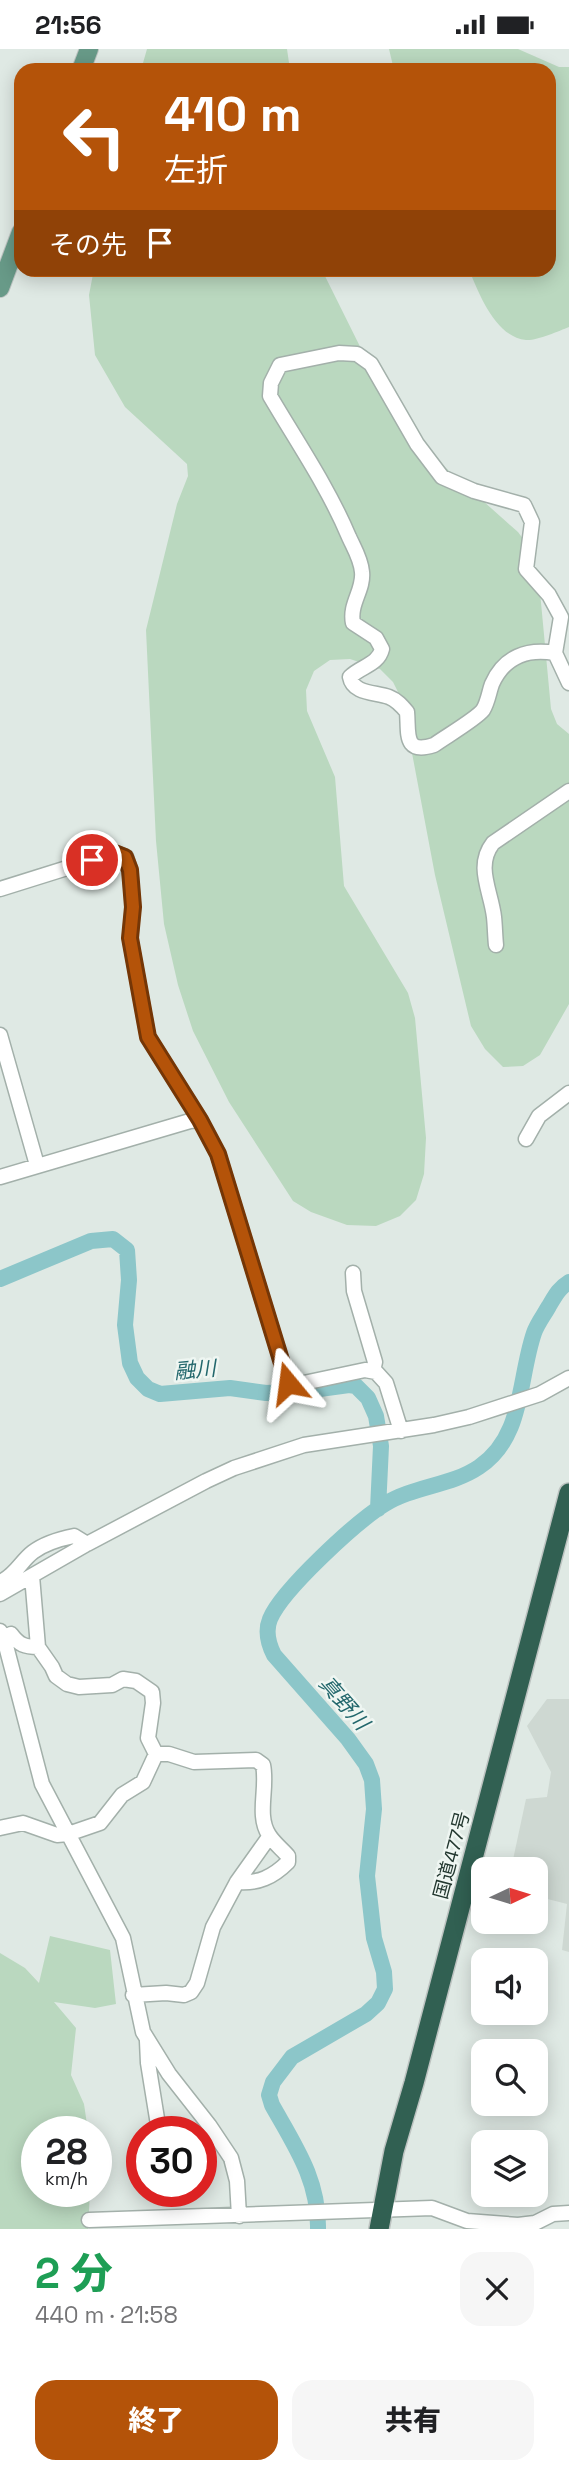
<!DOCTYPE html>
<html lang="ja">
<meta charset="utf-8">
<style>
:root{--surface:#fff;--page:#f6f6f6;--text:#202124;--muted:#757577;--accent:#b45309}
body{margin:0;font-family:"Space Grotesk","Noto Sans JP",sans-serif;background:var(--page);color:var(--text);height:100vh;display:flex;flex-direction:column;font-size:26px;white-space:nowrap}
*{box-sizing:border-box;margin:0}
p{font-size:23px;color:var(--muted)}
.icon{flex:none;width:38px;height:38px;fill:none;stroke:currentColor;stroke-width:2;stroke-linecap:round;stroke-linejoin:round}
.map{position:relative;height:2180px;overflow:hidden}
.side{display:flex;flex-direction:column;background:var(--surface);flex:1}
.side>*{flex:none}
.banner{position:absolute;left:14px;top:14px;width:542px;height:214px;border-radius:21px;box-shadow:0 4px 18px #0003;background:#b45309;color:#fff;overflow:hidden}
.needle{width:46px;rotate:86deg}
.tools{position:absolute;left:471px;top:1808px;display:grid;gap:14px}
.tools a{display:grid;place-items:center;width:77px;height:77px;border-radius:14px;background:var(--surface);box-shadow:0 4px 18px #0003;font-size:35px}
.speed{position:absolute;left:21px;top:2067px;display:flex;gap:14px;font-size:35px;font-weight:700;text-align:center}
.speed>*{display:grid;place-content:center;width:91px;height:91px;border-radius:50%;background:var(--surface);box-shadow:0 4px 18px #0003;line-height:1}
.speed small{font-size:18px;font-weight:400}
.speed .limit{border:10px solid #d22;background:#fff;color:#111}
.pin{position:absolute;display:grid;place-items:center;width:60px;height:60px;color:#fff;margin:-30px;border:4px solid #fff;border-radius:50%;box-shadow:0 2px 7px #0007}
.me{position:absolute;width:77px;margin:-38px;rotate:344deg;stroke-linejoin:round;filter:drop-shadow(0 0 5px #0008)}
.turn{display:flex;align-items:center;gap:24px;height:147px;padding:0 35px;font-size:32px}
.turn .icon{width:91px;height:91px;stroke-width:2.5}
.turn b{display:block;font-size:49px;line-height:60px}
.then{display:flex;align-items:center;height:66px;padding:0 35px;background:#0003;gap:14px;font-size:26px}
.round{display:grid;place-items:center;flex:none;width:74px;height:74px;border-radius:21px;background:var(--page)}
.overview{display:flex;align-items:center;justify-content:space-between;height:119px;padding:0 35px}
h1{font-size:42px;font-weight:800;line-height:52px;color:#1e9e55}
.cta{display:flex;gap:14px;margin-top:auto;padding:14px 35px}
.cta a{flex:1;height:80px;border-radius:21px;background:var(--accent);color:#fff;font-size:28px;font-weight:800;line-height:80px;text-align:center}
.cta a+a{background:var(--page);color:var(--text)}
.status{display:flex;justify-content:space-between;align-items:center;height:49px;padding:0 35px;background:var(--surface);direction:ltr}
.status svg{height:19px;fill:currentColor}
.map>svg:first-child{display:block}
.built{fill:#ced8d2}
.green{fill:#bad8bf}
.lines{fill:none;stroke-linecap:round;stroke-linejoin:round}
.river{stroke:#8cc6c9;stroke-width:16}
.minor-casing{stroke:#a3b0aa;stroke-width:17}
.major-casing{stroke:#bdc3c1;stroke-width:20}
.highway-casing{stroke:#bdc3c1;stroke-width:22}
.minor{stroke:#fff;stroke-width:14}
.major{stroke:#689a88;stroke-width:18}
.highway{stroke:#316052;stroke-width:19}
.route-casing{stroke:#753606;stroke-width:18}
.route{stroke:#b45309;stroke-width:12}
.labels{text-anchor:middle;stroke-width:5;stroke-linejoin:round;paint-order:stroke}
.street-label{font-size:19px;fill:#22372f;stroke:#eff6f2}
.water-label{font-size:21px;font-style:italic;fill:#22676c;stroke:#eff6f2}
</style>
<div class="status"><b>21:56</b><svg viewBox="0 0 49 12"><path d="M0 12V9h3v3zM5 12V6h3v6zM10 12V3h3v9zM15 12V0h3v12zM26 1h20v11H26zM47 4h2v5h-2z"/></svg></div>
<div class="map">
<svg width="569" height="2180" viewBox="0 0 569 2180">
<rect width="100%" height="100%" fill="#dfe9e4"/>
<!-- built -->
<path class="built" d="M547 1650H569V1903L562 1901 567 1855 536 1847V1820H511L526 1750 547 1748 551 1723 527 1677Z"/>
<!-- green -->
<path class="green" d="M147 0H287L290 21H141Z
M389 0H518L559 18H569V278C559 282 536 292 526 291 495 288 479 244 469 221L550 220V21H394Z
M94 220 322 221 389 356 421 397 518 483 529 498 540 543 551 660 557 675 569 685V955L540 1006 523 1017 503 1018 485 1000 471 977 435 826 402 651 393 633 380 620 350 610 330 611 314 622 306 641 307 662 335 728 344 837 408 944 415 969 426 1089 424 1125 416 1151 400 1167 376 1177 347 1176 311 1163 293 1152 229 1053 193 982 178 936 164 875 156 792 146 581 177 455 188 427 187 415 125 358 95 306 89 246Z
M50 1887 110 1901 116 1955 95 1959 54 1953 76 1979 71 2026 84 2055 88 2082H37V2142H90L88 2180H0V1904L25 1919 39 1934Z"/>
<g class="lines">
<!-- river -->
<path class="river" d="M0 1230 91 1192 113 1190 127 1201 129 1231 125 1276 130 1314 137 1329 148 1340 160 1345 230 1339 266 1344 305 1342 349 1336 356 1337 368 1349 376 1367 381 1397 378 1460
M318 2180C319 2131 295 2097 272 2056L269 2046 273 2033 292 2008 366 1965 378 1954 385 1940 384 1923 374 1889 367 1827 374 1760 372 1731 366 1715 348 1690 274 1606C269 1596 265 1582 270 1570 282 1541 357 1472 385 1455 414 1437 451 1437 479 1418 524 1388 518 1331 534 1284 537 1275 544 1266 549 1257 555 1247 559 1239 569 1233"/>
<defs>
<path id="minor" d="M555 604C527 599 504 608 492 635 489 643 488 653 483 661 476 670 445 688 434 696 403 706 409 684 407 663 402 657 397 651 389 648 375 643 353 645 350 628 361 617 378 616 382 600L376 589 353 574C349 555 364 541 362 523 361 510 354 499 349 488 328 438 297 393 270 347L271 334 280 316 339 304 357 305 371 315 417 395 442 428 474 442 524 456 532 473 526 520 549 546 561 568 555 604 569 634
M0 840 115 804 126 808 130 821 133 858 130 889 148 988 200 1071 218 1105 288 1334 299 1335 365 1321 376 1323 386 1334 401 1382
M496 896C495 886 495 877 494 868 491 842 475 817 493 794L569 742
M0 986 37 1116
M526 1090 539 1067 569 1044
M0 1128 190 1072 200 1071
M353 1224 354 1242 375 1313 373 1322
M32 1527 38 1598 52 1618 56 1627 67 1635 79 1638 112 1636 123 1630 136 1632 152 1643 153 1654 148 1689 156 1705H169L194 1713 256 1711 263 1716C268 1739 256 1766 269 1786 274 1794 282 1800 288 1807V1813C273 1828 258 1835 237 1833
M0 1533C15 1527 21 1512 33 1503 45 1494 59 1490 74 1487L87 1495
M0 1545 87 1495 206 1432 234 1419 304 1396 434 1376 469 1368 540 1345 569 1329
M0 1582 5 1593 42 1735 123 1889 143 1983 169 2025 209 2076 231 2109 237 2132 239 2167
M11 1585C19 1596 25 1598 38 1598
M0 1779 23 1774 57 1786 68 1785 100 1774 122 1746 143 1733 156 1705
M133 1946 166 1944 184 1946 191 1943 197 1934 213 1878 237 1833 269 1788
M147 1992 148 2014 159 2082
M89 2171 432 2159 467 2172 518 2176 535 2174 553 2165 569 2164"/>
<path id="major" d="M81 21 89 0
M0 239 21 183"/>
<path id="highway" d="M379 2180 394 2102 414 2034 569 1444"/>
</defs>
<!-- minor casing -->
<use href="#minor" class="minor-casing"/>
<!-- major casing -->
<use href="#major" class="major-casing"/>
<!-- highway casing -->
<use href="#highway" class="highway-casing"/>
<!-- minor -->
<use href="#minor" class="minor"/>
<!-- major -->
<use href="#major" class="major"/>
<!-- highway -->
<use href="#highway" class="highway"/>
</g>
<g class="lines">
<defs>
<path id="route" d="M92 811 115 804 125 808 130 821 133 858 130 889 148 988 200 1071 218 1105 288 1334"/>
</defs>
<!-- route casing -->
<use href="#route" class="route-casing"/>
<!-- route -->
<use href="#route" class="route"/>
</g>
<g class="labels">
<!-- street labels -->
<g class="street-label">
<text transform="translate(451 1806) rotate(-75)" y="7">国道477号</text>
</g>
<!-- water labels -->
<g class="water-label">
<text transform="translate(195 1321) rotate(-5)" y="7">融川</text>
<text transform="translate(344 1654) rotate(49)" y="7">真野川</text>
</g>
</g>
</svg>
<div class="tools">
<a><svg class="needle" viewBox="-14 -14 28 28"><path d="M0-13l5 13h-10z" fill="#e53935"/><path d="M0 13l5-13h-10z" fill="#757577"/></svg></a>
<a><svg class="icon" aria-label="sound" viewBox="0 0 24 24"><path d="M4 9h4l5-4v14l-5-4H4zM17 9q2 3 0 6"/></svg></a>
<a><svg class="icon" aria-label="search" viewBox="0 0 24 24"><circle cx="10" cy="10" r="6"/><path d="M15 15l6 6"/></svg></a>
<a><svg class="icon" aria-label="layers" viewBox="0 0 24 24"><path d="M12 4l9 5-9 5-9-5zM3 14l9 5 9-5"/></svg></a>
</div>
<div class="speed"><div>28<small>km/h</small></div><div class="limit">30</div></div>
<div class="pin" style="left:92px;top:811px;background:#d93025"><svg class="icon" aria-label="arrive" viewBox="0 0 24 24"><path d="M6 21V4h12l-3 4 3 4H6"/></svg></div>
<svg class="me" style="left:288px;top:1334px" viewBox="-20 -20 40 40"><path d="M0-17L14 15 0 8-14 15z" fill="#b45309" stroke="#fff" stroke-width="4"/></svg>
<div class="banner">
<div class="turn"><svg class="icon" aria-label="left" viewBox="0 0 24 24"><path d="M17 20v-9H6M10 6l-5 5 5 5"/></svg><div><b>410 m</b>左折</div></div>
<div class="then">その先<svg class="icon" aria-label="arrive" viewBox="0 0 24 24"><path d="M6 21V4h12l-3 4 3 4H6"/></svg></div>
</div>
</div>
<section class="side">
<div class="overview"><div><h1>2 分</h1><p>440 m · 21:58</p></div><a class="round"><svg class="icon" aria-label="close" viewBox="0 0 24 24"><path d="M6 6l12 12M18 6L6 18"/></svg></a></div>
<div class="cta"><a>終了</a><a>共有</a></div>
</section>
